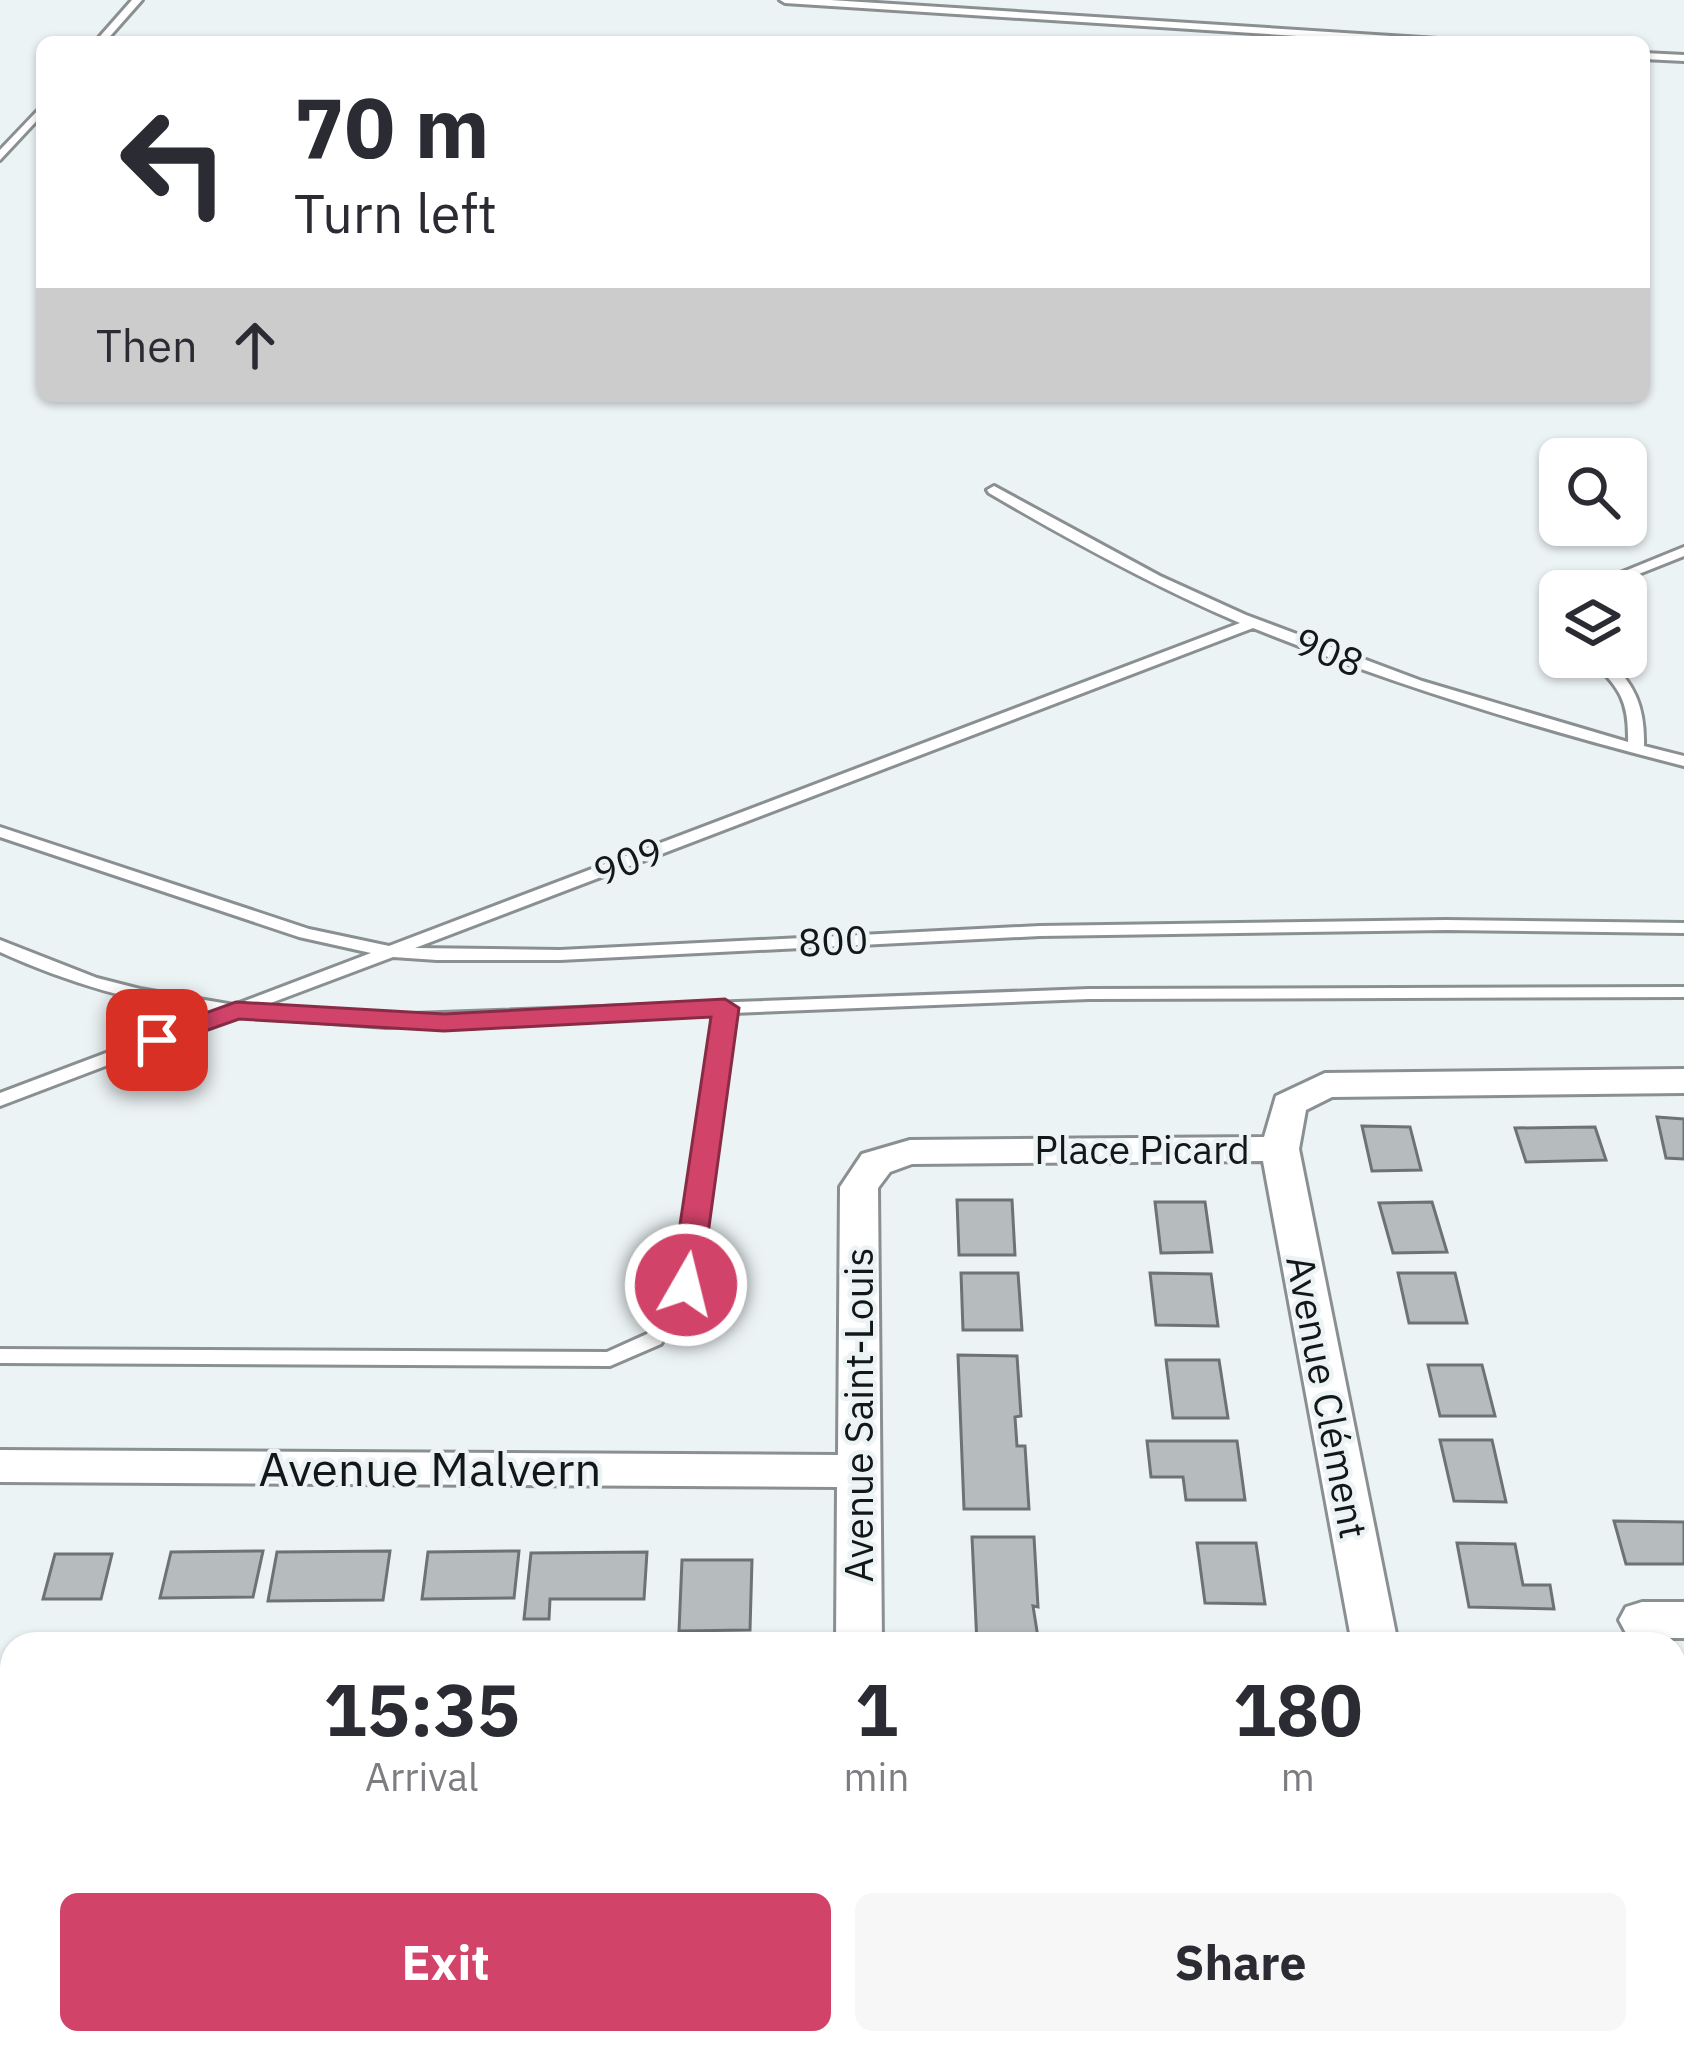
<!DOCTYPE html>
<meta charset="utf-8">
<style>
:root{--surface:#fff;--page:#f7f7f7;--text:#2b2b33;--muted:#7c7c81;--accent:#d2436a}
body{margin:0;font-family:"IBM Plex Sans",sans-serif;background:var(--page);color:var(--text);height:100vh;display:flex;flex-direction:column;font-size:45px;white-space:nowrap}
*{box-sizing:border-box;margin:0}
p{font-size:39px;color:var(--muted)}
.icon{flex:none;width:66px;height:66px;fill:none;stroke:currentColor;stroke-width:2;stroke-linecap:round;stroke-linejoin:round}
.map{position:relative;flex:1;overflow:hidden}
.details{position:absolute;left:0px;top:1632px;width:1686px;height:423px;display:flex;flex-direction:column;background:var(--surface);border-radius:36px 36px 0 0;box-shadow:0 3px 9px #0004}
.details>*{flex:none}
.guide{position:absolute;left:36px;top:36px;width:1614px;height:366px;border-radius:18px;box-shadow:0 3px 9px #0004;background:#fff;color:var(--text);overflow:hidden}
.tools{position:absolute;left:1539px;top:438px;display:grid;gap:24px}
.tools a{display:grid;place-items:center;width:108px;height:108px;border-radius:18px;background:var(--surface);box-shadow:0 3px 9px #0004;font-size:60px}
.pin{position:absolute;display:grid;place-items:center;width:102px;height:102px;color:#fff;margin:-51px;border-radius:24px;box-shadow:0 6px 18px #0006}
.me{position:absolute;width:132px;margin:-66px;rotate:8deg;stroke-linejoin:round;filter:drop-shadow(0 0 9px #0008)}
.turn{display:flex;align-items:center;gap:42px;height:252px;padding:0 60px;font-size:54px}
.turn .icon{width:156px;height:156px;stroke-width:2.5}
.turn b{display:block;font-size:84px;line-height:102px}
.then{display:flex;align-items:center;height:114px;padding:0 60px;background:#0003;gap:24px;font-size:45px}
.eta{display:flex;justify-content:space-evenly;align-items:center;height:204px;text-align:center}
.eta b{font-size:72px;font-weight:700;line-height:84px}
.cta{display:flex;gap:24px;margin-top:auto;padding:24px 60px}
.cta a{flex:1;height:138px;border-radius:18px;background:var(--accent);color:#fff;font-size:48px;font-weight:700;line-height:138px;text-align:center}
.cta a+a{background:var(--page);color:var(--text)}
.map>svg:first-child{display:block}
.building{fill:#b6bbbe;stroke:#6d7275;stroke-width:3}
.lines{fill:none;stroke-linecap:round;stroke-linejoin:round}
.service-casing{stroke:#8a9091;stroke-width:6}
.minor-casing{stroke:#8a9091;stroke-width:6}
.service{fill:#fff;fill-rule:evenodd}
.minor{fill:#fff;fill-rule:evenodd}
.route{fill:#d2436a;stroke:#882c45;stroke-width:3}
.labels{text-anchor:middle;stroke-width:9;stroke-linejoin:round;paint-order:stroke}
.street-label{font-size:39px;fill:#141717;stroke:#ecf3f4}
.near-street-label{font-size:48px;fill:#141717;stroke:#ecf3f4}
</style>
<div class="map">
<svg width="1684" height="2054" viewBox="0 0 1684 2054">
<rect width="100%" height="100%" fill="#ecf3f4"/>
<!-- building -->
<path class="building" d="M1657 1117 1684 1119V1159L1666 1158Z
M1362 1126 1410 1127 1421 1170 1372 1171Z
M1595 1127 1606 1160 1526 1162 1515 1128Z
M957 1200H1012L1015 1255H959Z
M1155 1202H1205L1212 1252 1161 1253Z
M1432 1202 1447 1252 1393 1253 1379 1203Z
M961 1273H1018L1022 1330H963Z
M1150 1273 1211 1274 1218 1326 1156 1325Z
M1398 1273H1455L1467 1323H1409Z
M958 1355 1017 1356 1021 1416 1015 1417 1017 1446H1025L1029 1509H964Z
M1166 1360H1219L1228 1418H1173Z
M1428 1365H1482L1495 1416H1440Z
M1440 1440H1492L1506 1502 1454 1501Z
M1147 1441H1237L1245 1500H1186L1183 1477H1151Z
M1614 1521 1684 1522V1564H1626Z
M972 1537H1034L1038 1607 1033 1606 1039 1644H977Z
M1197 1543H1256L1265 1604 1205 1603Z
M1457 1543 1515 1544 1523 1585H1550L1554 1609 1469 1607Z
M263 1551 253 1597 160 1598 171 1552Z
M390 1551 383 1600 268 1601 277 1552Z
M519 1551 514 1598 422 1599 428 1552Z
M647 1552 644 1599H550L549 1619H524L531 1553Z
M55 1554H112L101 1599H43Z
M682 1560H752L750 1630 679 1631Z
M1203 1635H1271L1272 1644H1204Z
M1484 1635 1583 1636 1586 1644H1486Z
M1674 1671H1684V1730H1674Z
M12 1726V1789H0V1761Z
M53 2043H160L158 2054H51Z
M182 2043H316L314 2054H180Z
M340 2043H446L445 2054H339Z
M489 2043H621L620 2054H488Z
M653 2043H735L734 2054H653Z
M997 2043H1071L1072 2054H997Z
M1251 2043H1326L1328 2054H1252Z
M1579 2043H1654L1656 2054H1582Z"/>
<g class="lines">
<defs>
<path id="service" d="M132 0H142L105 42H95Z
M780 0H830L1438 39 1443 42H1392L785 3Z
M1644 53 1684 55V61L1644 59Z
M42 106V115L0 160V150Z
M994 486 1160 576 1246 615 1422 681 1628 742C1629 697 1618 688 1589 657H1605C1635 683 1645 707 1644 746L1684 756V766C1538 729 1394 685 1253 628L415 948 560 950 1040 926 1446 920 1684 923V933L1446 930 1040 936 560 960H437L393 957 260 1007 386 1015 1089 989 1684 987V997L1089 999 733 1013 696 1285 661 1344 610 1366 0 1363V1349L607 1352 647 1334 676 1285 715 1014 386 1027 237 1016 0 1106V1093L212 1013C138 1003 68 983 0 952V940L97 978 140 989 234 1005 371 953 299 937 0 837V827L309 929 389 946 1240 623C1153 586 1071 541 989 493L987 490Z
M1684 547V556L1596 591H1576Z"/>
<path id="minor" d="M1684 1069V1093L1332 1097 1306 1110 1299 1149 1398 1644H1352L1263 1161 912 1164 890 1172 878 1188 882 1644H836L837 1487 0 1482V1450L838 1455 840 1187 862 1154 910 1140 1264 1137 1276 1096 1325 1073Z
M1642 1602H1684V1638H1642L1626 1633 1619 1620 1626 1607Z
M0 1884H12V1928H0Z
M831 2043H883V2054H831Z
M1425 2043H1477L1479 2054H1427Z"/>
</defs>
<!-- service casing -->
<use href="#service" class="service-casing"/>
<!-- minor casing -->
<use href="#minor" class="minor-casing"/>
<!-- service -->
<use href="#service" class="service"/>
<!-- minor -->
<use href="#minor" class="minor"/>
</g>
<!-- route -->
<path class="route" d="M725 999 739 1008 701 1285 686 1295 671 1285 711 1017 444 1031 239 1019 157 1048 143 1040 147 1034 236 1002 444 1014Z"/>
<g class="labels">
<!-- street labels -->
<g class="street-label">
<text transform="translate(1329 652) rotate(22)" y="14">908</text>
<text transform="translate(628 861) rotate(-21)" y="14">909</text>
<text transform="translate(833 941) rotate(-3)" y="14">800</text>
<text x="1142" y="1164">Place Picard</text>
<text transform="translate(1327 1397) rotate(79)" y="14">Avenue Clément</text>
<text transform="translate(859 1415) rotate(-90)" y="14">Avenue Saint-Louis</text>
</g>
<!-- near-street labels -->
<g class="near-street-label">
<text x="430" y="1486">Avenue Malvern</text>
</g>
</g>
</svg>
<div class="tools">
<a><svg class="icon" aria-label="search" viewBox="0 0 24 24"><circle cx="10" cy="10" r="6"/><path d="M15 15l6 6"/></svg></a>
<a><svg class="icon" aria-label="layers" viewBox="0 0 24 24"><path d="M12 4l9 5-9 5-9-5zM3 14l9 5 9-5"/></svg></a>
</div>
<div class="pin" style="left:157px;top:1040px;background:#d93025"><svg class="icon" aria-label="arrive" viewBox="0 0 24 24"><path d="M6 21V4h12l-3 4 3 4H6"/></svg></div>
<svg class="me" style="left:686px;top:1285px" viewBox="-20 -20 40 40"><circle r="17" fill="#d2436a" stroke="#fff" stroke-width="3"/><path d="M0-11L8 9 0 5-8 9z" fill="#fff"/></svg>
<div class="guide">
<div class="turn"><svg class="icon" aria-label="left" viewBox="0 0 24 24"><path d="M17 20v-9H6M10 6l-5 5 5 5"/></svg><div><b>70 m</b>Turn left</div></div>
<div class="then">Then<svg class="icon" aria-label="ahead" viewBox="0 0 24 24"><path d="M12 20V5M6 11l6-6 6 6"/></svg></div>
</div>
<section class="details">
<div class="eta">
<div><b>15:35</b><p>Arrival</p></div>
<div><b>1</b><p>min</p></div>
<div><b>180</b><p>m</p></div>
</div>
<div class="cta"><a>Exit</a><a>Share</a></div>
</section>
</div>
